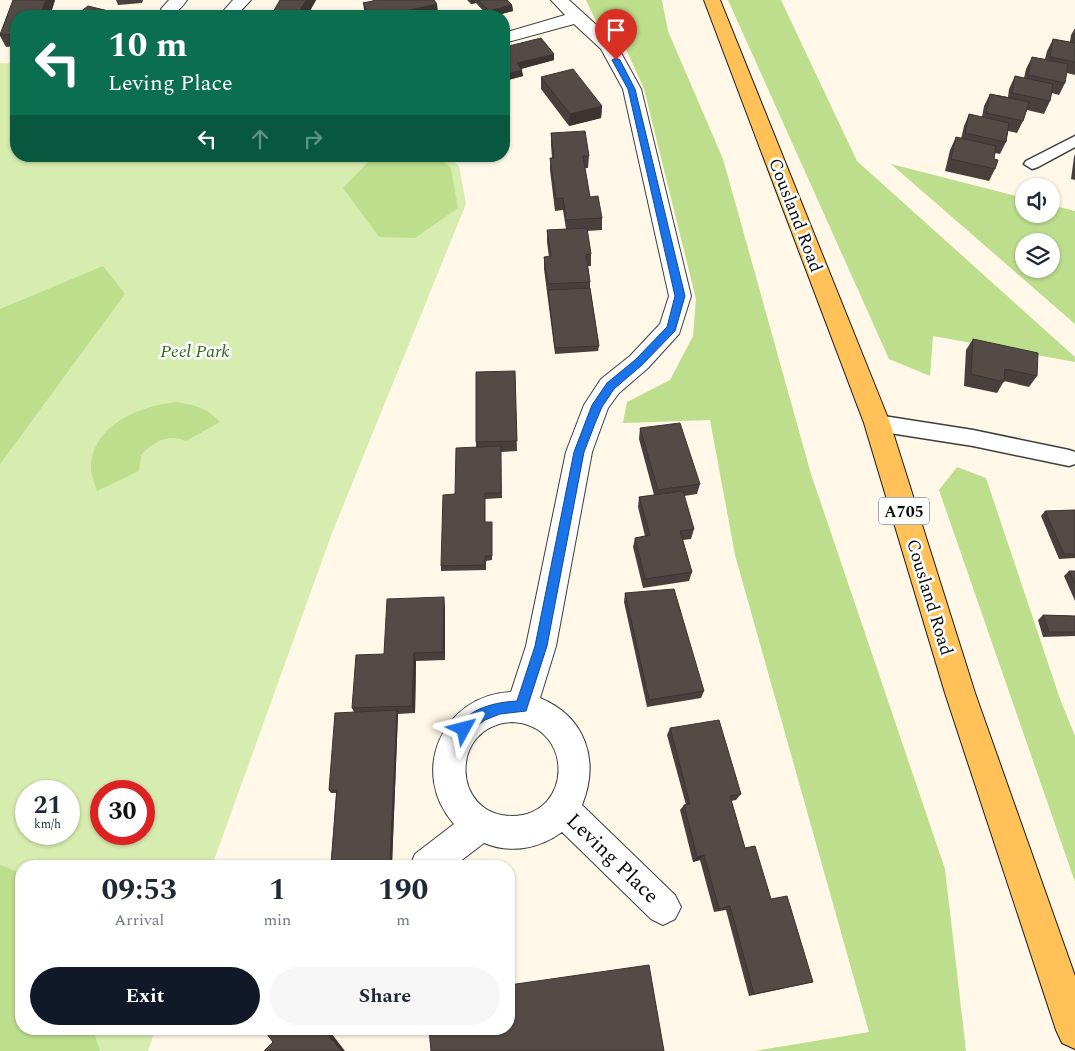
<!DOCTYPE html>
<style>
:root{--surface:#fff;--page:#f6f6f7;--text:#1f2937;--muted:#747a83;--accent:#111827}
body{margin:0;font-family:Spectral,serif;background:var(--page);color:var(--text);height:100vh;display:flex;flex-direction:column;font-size:19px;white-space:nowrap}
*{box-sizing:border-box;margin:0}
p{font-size:16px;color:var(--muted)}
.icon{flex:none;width:28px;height:28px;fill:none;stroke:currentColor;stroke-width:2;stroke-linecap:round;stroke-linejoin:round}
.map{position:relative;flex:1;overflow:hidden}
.panel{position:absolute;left:15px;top:860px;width:500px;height:175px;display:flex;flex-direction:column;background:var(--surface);border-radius:20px;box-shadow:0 1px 4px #0004}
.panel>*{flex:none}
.hud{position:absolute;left:10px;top:10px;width:500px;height:152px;border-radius:20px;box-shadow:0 1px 4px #0004;background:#0b6e4f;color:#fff;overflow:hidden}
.tools{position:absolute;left:1015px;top:178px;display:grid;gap:10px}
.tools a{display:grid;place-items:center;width:45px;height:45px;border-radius:50%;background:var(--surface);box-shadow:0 1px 4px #0004;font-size:25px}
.speed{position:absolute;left:15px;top:780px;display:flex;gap:10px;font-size:25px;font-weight:700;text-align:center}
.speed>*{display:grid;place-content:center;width:65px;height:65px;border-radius:50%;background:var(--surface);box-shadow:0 1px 4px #0004;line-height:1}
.speed small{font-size:12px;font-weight:400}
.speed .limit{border:8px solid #d22;background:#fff;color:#111}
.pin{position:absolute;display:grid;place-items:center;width:42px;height:42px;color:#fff;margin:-51px -21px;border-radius:50% 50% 50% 0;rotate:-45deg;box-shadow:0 0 5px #0007}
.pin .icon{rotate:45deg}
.me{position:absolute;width:55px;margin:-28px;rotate:52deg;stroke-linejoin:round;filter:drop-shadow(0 0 4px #0008)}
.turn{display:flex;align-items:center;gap:18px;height:105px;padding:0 15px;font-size:22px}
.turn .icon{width:65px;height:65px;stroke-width:2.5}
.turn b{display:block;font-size:35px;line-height:42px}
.lanes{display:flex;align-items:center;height:48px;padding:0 15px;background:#0003;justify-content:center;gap:25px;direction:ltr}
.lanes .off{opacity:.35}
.eta{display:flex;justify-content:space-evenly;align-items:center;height:85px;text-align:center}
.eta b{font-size:30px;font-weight:700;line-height:35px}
.button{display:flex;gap:10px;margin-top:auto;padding:10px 15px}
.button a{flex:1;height:58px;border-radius:30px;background:var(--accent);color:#fff;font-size:20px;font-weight:700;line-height:58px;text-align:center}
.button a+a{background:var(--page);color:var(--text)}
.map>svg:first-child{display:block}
.green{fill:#d7ecaf;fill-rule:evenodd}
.forest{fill:#bcde8d;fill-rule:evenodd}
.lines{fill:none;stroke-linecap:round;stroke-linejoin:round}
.lane-casing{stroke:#3e3e3e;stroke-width:3}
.street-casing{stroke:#3e3e3e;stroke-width:2}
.primary-casing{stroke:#1c1c1c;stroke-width:2}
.lane{fill:#fff;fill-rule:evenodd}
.street{fill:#fff;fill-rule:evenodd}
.primary{fill:#ffc158;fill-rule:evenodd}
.wall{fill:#48403c}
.shaded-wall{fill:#3b3431}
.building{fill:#544a46;stroke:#3b3431}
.route{fill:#1a73e8;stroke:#114b97}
.labels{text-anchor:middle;stroke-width:5;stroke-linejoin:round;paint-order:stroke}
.shield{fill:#fff;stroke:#545454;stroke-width:1}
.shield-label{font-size:16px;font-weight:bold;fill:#0b0b0b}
.street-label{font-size:18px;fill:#0b0b0b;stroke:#fff}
.park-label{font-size:18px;font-style:italic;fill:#326717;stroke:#fff}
.near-street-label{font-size:21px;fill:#0b0b0b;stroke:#fff}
</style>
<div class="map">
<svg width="1075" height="1051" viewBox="0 0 1075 1051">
<rect width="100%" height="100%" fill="#fff8e8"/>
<!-- green -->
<path class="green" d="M0 63 16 64V156H447L459 166 466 204 332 533 212 866H21V1029H155L148 1051H0ZM26 791H69V834H26ZM101 791H144V834H101Z"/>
<!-- forest -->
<path class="forest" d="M586 0H662L668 31 723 159 811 474 945 869 966 1051H755L869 1032 735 555 710 420 623 423 627 402 670 380 693 336 696 299 644 89 626 49 598 25Z
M728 0H781L857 161 1075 357V362L933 336 930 376 889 359Z
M374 156H437L451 168 458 208 415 238 379 237 343 188Z
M891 164 1024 198V214H1051V205L1075 211V324ZM1051 241V269H1024V241Z
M103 266 125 294 0 464V309Z
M176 402C195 405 207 408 220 422L186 441C169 433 152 442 141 455L139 471 97 491C95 484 91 475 91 468 92 424 141 406 176 402Z
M957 467 986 478 1060 699 1075 736V882L939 490Z
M0 865 21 873V1029H93L100 1051H0Z"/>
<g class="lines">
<defs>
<path id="lane" d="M1075 136V147L1038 167 1032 169 1024 164 1026 161Z
M877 415 973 430 1069 450 1075 452V464L1069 466 973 446 877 431 870 428 867 423 870 418Z"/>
<path id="street" d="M169 0H187C181 9 175 15 164 13L161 9Z
M233 0H251L236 16H219Z
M551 0H569L615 42 641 89 691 296 679 334 648 368 619 393 608 408 592 452 556 646 540 698C586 717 600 761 582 805L675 895 681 907 675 919 663 925 651 919 562 832C539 849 510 854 484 843L454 866H410L415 854 454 824C408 772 443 695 511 692L526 646 566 452 584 405 601 379 630 356 660 324 669 296 623 89 601 49 574 24 504 43V33L565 15ZM512 722C575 725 573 816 512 816 451 816 449 725 512 722Z"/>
<path id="primary" d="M704 0H720L890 423 975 693 1075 976V1049L1062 1043 1056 1030 945 693 864 423Z"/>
</defs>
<!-- lane casing -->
<use href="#lane" class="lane-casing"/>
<!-- street casing -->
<use href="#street" class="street-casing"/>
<!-- primary casing -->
<use href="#primary" class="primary-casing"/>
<!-- lane -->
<use href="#lane" class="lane"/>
<!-- street -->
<use href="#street" class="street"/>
<!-- primary -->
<use href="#primary" class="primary"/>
</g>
<!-- wall -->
<path class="wall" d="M13 0H55L50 16H16V46L6 47 0 36V34Z
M116 0H143L142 3 118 5Z
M280 0H316L307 16H259L273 12Z
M467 0H507L512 5 513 11 494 16H488L476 3 471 4Z
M363 3 437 4 438 16H365Z
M1075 28V75L1067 73 1065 83 1059 95 1052 93 1050 101 1044 114 1027 110 1023 121 1017 133 1008 131 1006 142 1000 154 995 153 994 159 995 169 989 181 945 171 950 150 956 137 961 139 964 126 969 114 982 117 984 106 990 94 1008 97 1009 89 1015 76 1024 78 1026 69 1032 57 1045 59 1047 51 1053 39 1070 42 1071 35Z
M505 47 554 60 521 69 523 76 504 81V55H506L505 53Z
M541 77 602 106 601 118 569 126 541 89Z
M551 133 589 156 588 168H585L590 197 602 218V230L587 231 591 254V266H588L590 282V288L599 346 598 351 555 354 544 269V257H549L547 242V230L566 229 563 210 555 211 550 170V158H552L551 145Z
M1075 154V180L1071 179 1074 157Z
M973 339 1037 376 1029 387 1004 381 997 393 964 386 966 350Z
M515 371 517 451 501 452 502 498 485 499V522L492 527V560L486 561V570L441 571V566L455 494 476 447V442Z
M640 428 700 484 697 494 684 496 694 529 691 539 683 540 692 572 689 581 643 588 633 547 635 538 645 536 638 507 639 497 654 495 639 439Z
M1075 510V558L1059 559 1041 516 1045 511Z
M1069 571H1075V601L1064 576Z
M625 593 704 691 701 698 647 707 624 602Z
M445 606V660L416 661 415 713 398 714 392 864 333 866 331 864 336 793H331L329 790 354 712 352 708 384 654Z
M1043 615 1075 616V636L1043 637 1038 620Z
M670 728 741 794 736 800 731 801 745 848 813 982 749 996 726 910 714 912 700 860 693 862 680 810 684 805H686L667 735Z"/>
<!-- shaded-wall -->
<path class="shaded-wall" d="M46 0H55L50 16H40Z
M306 0H316L307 16H298V14Z
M471 0H475L476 3 471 4Z
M437 4 438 16H383Z
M512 5 513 11 494 16H489V11Z
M554 54V60L517 70V63Z
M522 70 523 76 504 81V75Z
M602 106 601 118 569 126 570 114Z
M444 597 445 606V660L443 652Z
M414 653 416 661 415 713 412 706Z
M397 710 398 714 392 864 390 861Z
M704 855 700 860 693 862 697 857Z
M323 1029H328L345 1051H341Z"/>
<!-- building -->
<path class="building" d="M13 0H46L40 16H16V34L0 35Z
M280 0H306L298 14 289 13 287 16H259L262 11 273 12Z
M377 0H434L437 4 383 16H371L363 3Z
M478 0H507L512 5 489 11Z
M88 6 129 16H75Z
M541 38 554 54 517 63 522 70 504 75V55L510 54 505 47Z
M1053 39 1075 43V62L1050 57Z
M1032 57 1068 64 1065 83 1028 75Z
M573 69 602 106 570 114 541 77Z
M1015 76 1053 84 1050 101 1012 93Z
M990 94 1029 102 1023 121 986 113Z
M969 114 1009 123 1006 142 965 133Z
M585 131 589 156H583L590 197 598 196 602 218 566 220 563 198 556 199 550 158H554L551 133Z
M956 137 996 146 994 159 998 160 995 169 951 159Z
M587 228 591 254 586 255 590 282 548 284 544 257 551 256 547 230Z
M590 288 599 346 555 348 548 290Z
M973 339 1038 353 1037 376 1005 369 1004 382 971 374Z
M515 371 517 441 476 442V372Z
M680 423 700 484 658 490 640 428Z
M501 446V493H485V522H492V556H485V565L441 566 443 495 455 494 456 448Z
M683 491 694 529 680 531 692 572 645 579 635 538 650 535 639 497Z
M1075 510V554H1064L1045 511Z
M1069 571H1075V584Z
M674 589 704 691 649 700 625 593Z
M444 597 443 652 414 653 412 706 352 708 356 655 384 654 387 599Z
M1043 615 1075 616V632H1049Z
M397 710 390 861 331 864 337 790H329L335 713Z
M719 720 741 794 730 796 745 848 755 846 771 899 787 896 813 982 754 994 730 906 719 909 704 855 697 857 684 805 690 804 670 728Z
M649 965 664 1051H431L429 1029H509V985Z
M263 1029H323L341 1051H264L273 1042Z"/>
<!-- route -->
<path class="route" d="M616 58 620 60 635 89 685 296 675 331 642 365 614 389 602 407 596 421 584 452 547 646 526 711 500 714 485 720 464 736 460 734 458 729C467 708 497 702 517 701L535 646 574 452 592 405 607 383 635 360 667 327 675 296 628 89 612 60Z"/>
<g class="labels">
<!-- shield labels -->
<rect class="shield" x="879" y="497.5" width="50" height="27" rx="4"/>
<g class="shield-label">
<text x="904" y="517">A705</text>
</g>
<!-- street labels -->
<g class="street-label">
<text transform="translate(796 215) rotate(69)" y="6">Cousland Road</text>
<text transform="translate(930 597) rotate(73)" y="6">Cousland Road</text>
</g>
<!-- park labels -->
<g class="park-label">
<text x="195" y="357">Peel Park</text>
</g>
<!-- near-street labels -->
<g class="near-street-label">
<text transform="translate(613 858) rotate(44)" y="7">Leving Place</text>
</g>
</g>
</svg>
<div class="tools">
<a><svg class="icon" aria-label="sound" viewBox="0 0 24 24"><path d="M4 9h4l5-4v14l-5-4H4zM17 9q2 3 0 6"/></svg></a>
<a><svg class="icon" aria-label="layers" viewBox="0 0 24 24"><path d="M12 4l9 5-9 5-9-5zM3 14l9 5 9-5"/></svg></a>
</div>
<div class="speed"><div>21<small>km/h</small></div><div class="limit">30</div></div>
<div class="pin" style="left:616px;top:60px;background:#d93025"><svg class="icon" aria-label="arrive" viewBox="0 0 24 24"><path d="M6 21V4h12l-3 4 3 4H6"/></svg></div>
<svg class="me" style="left:464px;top:729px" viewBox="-20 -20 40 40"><path d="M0-17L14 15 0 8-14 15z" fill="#1a73e8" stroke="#fff" stroke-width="4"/></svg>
<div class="hud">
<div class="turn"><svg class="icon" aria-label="left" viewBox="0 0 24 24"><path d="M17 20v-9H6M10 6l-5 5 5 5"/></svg><div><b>10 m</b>Leving Place</div></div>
<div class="lanes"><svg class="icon" aria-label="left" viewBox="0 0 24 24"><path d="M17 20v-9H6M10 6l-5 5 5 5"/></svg><svg class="icon off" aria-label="ahead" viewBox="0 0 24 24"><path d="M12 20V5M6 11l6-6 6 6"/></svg><svg class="icon off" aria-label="right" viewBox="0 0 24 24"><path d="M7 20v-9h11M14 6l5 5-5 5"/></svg></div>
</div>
<section class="panel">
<div class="eta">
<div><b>09:53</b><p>Arrival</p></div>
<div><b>1</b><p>min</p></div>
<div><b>190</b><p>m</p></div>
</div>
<div class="button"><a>Exit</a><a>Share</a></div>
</section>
</div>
